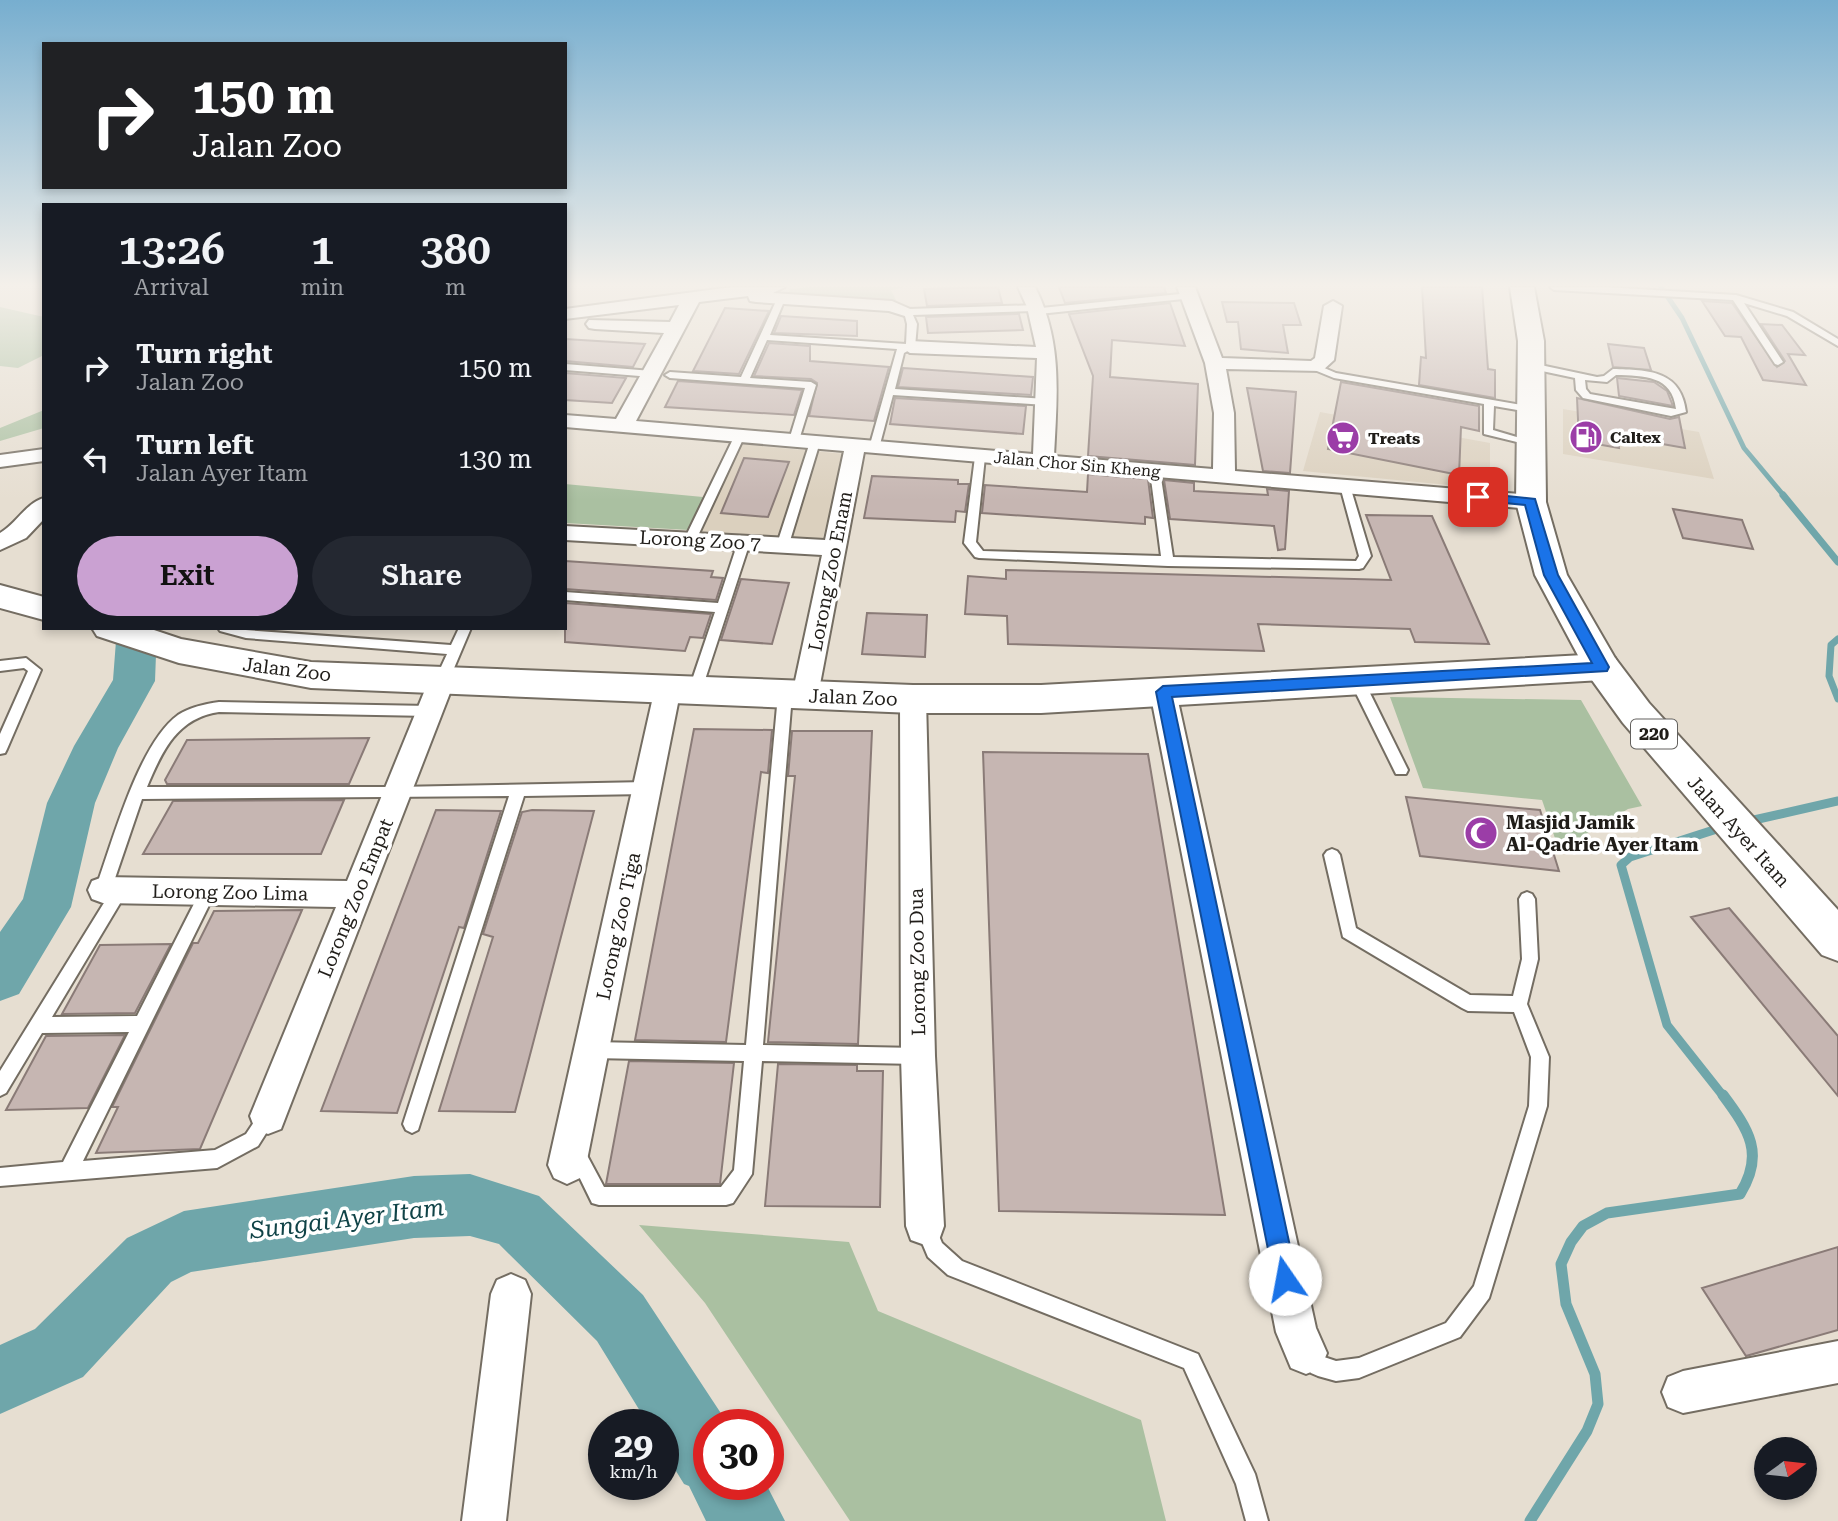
<!DOCTYPE html>
<style>
:root{--surface:#171b24;--page:#242831;--text:#f1f3f6;--muted:#9ea1a6;--accent:#caa1d2}
body{margin:0;font-family:"Roboto Serif",serif;background:var(--page);color:var(--text);height:100vh;display:flex;flex-direction:column;font-size:26px;white-space:nowrap}
*{box-sizing:border-box;margin:0}
p{font-size:23px;color:var(--muted)}
.icon{flex:none;width:38px;height:38px;fill:none;stroke:currentColor;stroke-width:2;stroke-linecap:round;stroke-linejoin:round}
.map{position:relative;flex:1;overflow:hidden}
.sheet{position:absolute;left:42px;top:203px;width:525px;height:427px;display:flex;flex-direction:column;background:var(--surface);border-radius:0px;box-shadow:0 4px 10px #0003}
.sheet>*{flex:none}
.hud{position:absolute;left:42px;top:42px;width:525px;height:147px;border-radius:0px;box-shadow:0 4px 10px #0003;background:#202124;color:#fff;overflow:hidden}
.needle{width:46px;rotate:75deg}
.controls{position:absolute;left:1754px;top:1437px;display:grid;gap:14px}
.controls a{display:grid;place-items:center;width:63px;height:63px;border-radius:50%;background:var(--surface);box-shadow:0 4px 10px #0003;font-size:35px}
.speed{position:absolute;left:588px;top:1409px;display:flex;gap:14px;font-size:35px;font-weight:700;text-align:center}
.speed>*{display:grid;place-content:center;width:91px;height:91px;border-radius:50%;background:var(--surface);box-shadow:0 4px 10px #0003;line-height:1}
.speed small{font-size:18px;font-weight:400}
.speed .limit{border:10px solid #d22;background:#fff;color:#111}
.pin{position:absolute;display:grid;place-items:center;width:60px;height:60px;color:#fff;margin:-30px;border-radius:14px;box-shadow:0 4px 10px #0006}
.me{position:absolute;width:77px;margin:-38px;rotate:348deg;stroke-linejoin:round;filter:drop-shadow(0 0 5px #0008)}
.turn{display:flex;align-items:center;gap:24px;height:147px;padding:0 35px;font-size:32px}
.turn .icon{width:91px;height:91px;stroke-width:2.5}
.turn b{display:block;font-size:49px;line-height:60px}
.eta{display:flex;justify-content:space-evenly;align-items:center;height:119px;text-align:center}
.eta b{font-size:42px;font-weight:600;line-height:49px}
.cta{display:flex;gap:14px;margin-top:auto;padding:14px 35px}
.cta a{flex:1;height:80px;border-radius:42px;background:var(--accent);color:#111;font-size:28px;font-weight:600;line-height:80px;text-align:center}
.cta a+a{background:var(--page);color:var(--text)}
ul{padding:0;list-style:none}
li{display:flex;align-items:center;gap:21px;height:91px;padding:0 35px}
li div{flex:1}
li b{display:block;font-size:26px}
li em{font-style:normal}
.map>svg:first-child{display:block}
.built{fill:#dbd0be}
.green{fill:#aac0a1}
.lines{fill:none;stroke-linecap:round;stroke-linejoin:round}
.stream-far3{stroke:#6fa6aa;stroke-width:5}
.stream-far2{stroke:#6fa6aa;stroke-width:7}
.stream-far1{stroke:#6fa6aa;stroke-width:9}
.stream{stroke:#6fa6aa;stroke-width:11}
.river{fill:#6fa6aa;fill-rule:evenodd}
.building{fill:#c6b6b2;stroke:#8a7b77;stroke-width:2}
.service-casing{stroke:#746d62;stroke-width:4}
.minor-casing{stroke:#746d62;stroke-width:4}
.secondary-casing{stroke:#746d62;stroke-width:4}
.primary-casing{stroke:#746d62;stroke-width:4}
.service{fill:#fff;fill-rule:evenodd}
.minor{fill:#fff;fill-rule:evenodd}
.secondary{fill:#fff;fill-rule:evenodd}
.primary{fill:#fff;fill-rule:evenodd}
.route{fill:#1a73e8;stroke:#114b97;stroke-width:2}
.labels{text-anchor:middle;stroke-width:7;stroke-linejoin:round;paint-order:stroke}
.far-poi-label{font-size:16px;font-weight:bold;fill:#201d19;stroke:#fff;text-anchor:start}
.far-street-label{font-size:16px;fill:#201d19;stroke:#fff}
.shield{fill:#fff;stroke:#63615e;stroke-width:2}
.shield-label{font-size:18px;font-weight:bold;fill:#201d19}
.street-label{font-size:19px;fill:#201d19;stroke:#fff}
.poi-label{font-size:19px;font-weight:bold;fill:#201d19;stroke:#fff;text-anchor:start}
.near-water-label{font-size:24px;font-style:italic;fill:#104347;stroke:#fff}
</style>
<div class="map">
<svg width="1838" height="1521" viewBox="0 0 1838 1521">
<rect width="100%" height="100%" fill="#e6ded1"/>
<!-- built -->
<path class="built" d="M1563 409 1699 432 1714 479 1563 454Z
M1320 412 1490 443V489L1303 471Z
M729 443 845 454 822 541 689 530Z"/>
<!-- green -->
<path class="green" d="M811 287H902L903 288 891 290 898 304 789 293 790 289Z
M0 307 44 317V355L18 368 0 366Z
M44 410V428L0 441V428Z
M565 484 703 497 689 530 565 523Z
M1390 697 1581 700 1642 806 1628 809 1559 850 1542 800 1423 788Z
M639 1225 849 1242 878 1311 1141 1420 1166 1521H850L705 1303Z"/>
<g class="lines">
<!-- stream-far3 -->
<path class="stream-far3" d="M1661 287 1682 318 1744 448 1785 497"/>
<!-- stream-far2 -->
<path class="stream-far2" d="M1783 495 1838 562
M1838 639 1831 645 1829 676 1838 699"/>
<!-- stream-far1 -->
<path class="stream-far1" d="M1745 822 1838 801
M1723 827 1630 857 1621 865 1667 1025 1724 1097"/>
<!-- stream -->
<path class="stream" d="M1530 1521 1587 1431 1598 1404 1595 1374 1566 1304 1561 1264 1571 1242 1583 1226 1607 1213 1740 1194C1765 1154 1749 1130 1723 1095"/>
<!-- river -->
<path class="river" d="M117 628H157L155 681 118 748 95 803 71 907 19 994 0 1001V932L23 899 47 803 74 746 113 680Z
M470 1174 539 1196 643 1295 728 1424H709V1484H766L785 1521H706L689 1486 684 1484 663 1450V1424H648L597 1341 499 1244 470 1236 414 1238 191 1272 171 1282 83 1377 0 1414V1345L35 1329 127 1238 184 1211 414 1176Z"/>
</g>
<!-- building -->
<path class="building" d="M998 287 1002 303 927 306 924 289Z
M1059 287H1164L1166 293 1065 303Z
M1422 287H1482L1488 369 1495 370V398L1419 385 1421 357 1426 358Z
M1702 301 1732 303 1777 367 1785 361 1761 324 1782 325 1805 355 1788 354 1806 385 1763 380 1741 337 1725 336Z
M1222 302 1294 303 1301 325H1283L1288 353 1241 349 1238 322H1227Z
M1170 303 1185 346 1112 340 1110 377 1198 384 1195 465 1088 456 1093 376 1069 314Z
M725 308 769 311 739 374 693 371Z
M1019 314 1023 330 928 333 926 317Z
M781 316 857 321V336L774 333Z
M565 339 645 344 633 367 565 361Z
M769 343 810 346V361L889 367 874 421 809 416 817 383 811 379 754 376Z
M1608 344 1644 348 1651 370 1613 367Z
M903 368 1033 377 1031 395 898 387Z
M565 373 626 378 612 403 565 400Z
M1617 378 1654 382 1667 391 1673 406 1619 396Z
M678 381 802 390 794 415 665 407Z
M1341 382 1479 406V431L1461 427 1459 475 1328 449Z
M1247 388 1296 392 1290 473 1263 471Z
M895 398 1026 406 1023 434 890 424Z
M1577 398 1670 419 1679 417 1685 448 1617 436 1619 448 1579 441Z
M744 458 789 462 768 517 721 513Z
M1088 474 1148 479 1153 518 1145 517V524L982 513 985 485 1087 492Z
M872 476 958 480V484H969L965 512 956 511 955 522 864 518Z
M1164 480 1194 483V491L1268 495 1267 489 1289 491 1285 549 1278 550 1274 526 1170 519Z
M1673 509 1742 520 1753 549 1683 538Z
M1366 515 1432 516 1489 644 1415 642 1410 629 1258 624 1264 651 1008 644 1007 616 965 614 968 576 1006 579V570L1391 580Z
M565 561 713 571 711 577 723 578 716 600 565 589Z
M741 579 789 583 772 644 721 640Z
M565 603 711 614 703 638 690 637 685 651 565 642Z
M867 613 927 615 925 657 862 654Z
M694 729 772 730 768 773 761 772 726 1042 635 1040Z
M792 731H872L858 1044 768 1042 795 776H788Z
M369 738 349 784H167L165 780 187 740Z
M983 752 1148 754 1225 1215 999 1211Z
M1406 797 1540 810 1559 871 1420 856Z
M344 800 321 854H143L173 801Z
M436 810 501 811 464 928 459 927 397 1113 321 1111Z
M532 810 594 811 515 1112 439 1111 493 937 483 934 522 812Z
M1729 908 1838 1036V1096L1691 917Z
M302 910 200 1149 96 1153 118 1107H112L193 943H198L214 911Z
M171 944 135 1013 62 1014 100 945Z
M125 1035 88 1108 6 1110 46 1036Z
M629 1061 734 1063 720 1184H606Z
M778 1064 857 1065V1071H883L880 1207 765 1206Z
M1838 1247V1330L1746 1356 1702 1288Z"/>
<g class="lines">
<defs>
<path id="service" d="M1550 287H1605L1736 295 1793 312 1838 339V346L1787 316 1744 303 1783 362 1778 365 1775 364 1733 300 1554 290Z
M1190 293 1193 294V298L1039 314 1035 311 913 315 917 324 915 347 904 353 895 389 1046 399 1051 402 1046 405 893 395 879 448 874 451 869 448 897 349 767 340 750 378 811 382 816 385 799 440 794 443 789 440 805 388 670 378 665 375 670 372 741 377 777 299 781 296 785 299 770 335 906 344 907 324 904 312 908 309 1037 305 1041 308Z
M1531 363 1597 377 1604 376 1613 369C1648 370 1681 370 1686 412L1671 416 1583 398 1576 390 1575 378 1528 368 1526 366ZM1616 375C1644 376 1672 375 1676 409L1590 394 1586 389 1585 380 1607 382Z
M565 364 652 371 657 374 652 377 565 370Z
M1315 364 1336 373 1533 407 1534 409 1529 412 1494 406 1493 430 1534 442 1529 445 1484 434V404L1334 378 1312 369 1310 367Z
M740 432 745 435 696 540 690 544 686 543 684 540 735 435Z
M815 439 820 442 789 544 783 548 779 547 777 544 810 442Z
M980 454 985 457 976 542 983 551 1161 556 1150 471 1155 468 1160 471 1173 557 1356 561 1359 556 1340 486 1345 483 1350 486 1371 556 1363 568 1359 569 1168 566 979 558 975 557 964 543 975 457Z
M744 538 750 542 701 692 696 694 689 689 715 612 565 600V592L718 603 738 542Z
M218 628 451 645 459 628H471L449 680 442 685 435 680 447 654 246 638 220 631Z
M26 658 41 670 7 749 5 753 0 754V734L28 671 24 668 0 671V661Z
M1356 674 1363 679 1408 770 1406 774H1396L1394 770 1349 679Z
M785 690 792 695 763 1045 918 1048 924 1050 927 1056 924 1062 918 1064 762 1061 752 1174 733 1203 726 1205H599L592 1203 570 1158 567 1152 570 1146 576 1143 582 1146 604 1187H721L734 1170 744 1061 592 1058 586 1056 583 1050 586 1044 592 1042 746 1045 778 695Z
M219 702 430 706 437 711 430 716 219 712C177 718 162 751 147 787H397L647 782 652 784 654 788 652 792 647 794 524 796 418 1130 412 1133 406 1130 403 1124 509 796 142 799 111 890 108 895 103 897 98 895 95 890C112 844 138 744 178 715 190 707 205 704 219 702Z
M1332 849 1337 851 1340 855 1356 928 1470 995 1513 996 1522 959 1519 899 1522 894 1527 892 1532 894 1535 899 1538 959 1527 1004 1549 1057 1547 1106 1489 1298 1460 1337 1359 1378 1336 1381 1318 1376 1311 1373 1300 1361 1297 1354 1300 1347 1307 1344 1314 1347 1324 1357 1336 1361 1359 1358 1446 1323 1474 1286 1529 1106 1531 1057 1514 1012 1468 1011 1462 1008 1343 937 1324 855 1327 851Z
M120 883 125 885 128 890 125 895 52 1017 137 1016 203 886 208 884 213 886 216 891 83 1161 215 1150 246 1134 262 1110 268 1107 274 1110 277 1116 258 1146 217 1168 0 1186V1168L63 1162 129 1032 42 1033 6 1093 0 1096V1071L115 885Z
M925 1216 932 1219 942 1243 962 1261 1198 1354 1255 1474 1268 1521H1246L1236 1484 1184 1368 948 1275 928 1257 915 1226 918 1219Z"/>
<path id="minor" d="M732 287H785L773 293 892 301 917 312 908 317 889 311 756 302 750 301 748 296 699 302 636 421 1033 454 1037 358 910 353 901 347 910 341 1036 347 1027 307 1018 287H1035C1063 342 1057 396 1054 456L1213 469 1214 413 1205 363 1177 287H1195L1222 358 1311 361 1315 358 1324 306 1333 301 1342 306 1334 360 1322 371 1226 369 1234 413 1235 471 1531 495 1542 502 1531 509 864 452 818 695 814 702 805 705 796 702 792 695 822 555 565 540V526L825 540 844 451 565 427V415L616 419 664 333 595 329 589 328 586 324 589 320 670 322 679 305 565 319V309Z
M44 449V461L0 467V455Z
M44 498V519L26 538 0 550V533C16 524 26 503 44 498Z
M442 670 451 673 455 680 286 1116 281 1129 268 1134 255 1129 250 1116 336 907 103 903 92 899 88 890 92 881 103 877 347 881 429 680 433 673Z
M668 678 677 681 681 688 586 1165 580 1178 567 1184 554 1178 548 1165 655 688 659 681Z
M1163 682 1172 685 1176 692 1316 1328 1327 1353 1321 1368 1306 1374 1291 1368 1276 1332 1150 692 1154 685Z
M913 689 922 692 926 699 935 1056 944 1226 939 1240 925 1245 911 1240 906 1226 901 1056 900 699 904 692Z
M511 1274 525 1280 531 1294 506 1521H462L491 1294 497 1280Z
M1838 1341V1383L1683 1413 1668 1407 1662 1392 1668 1377 1683 1371Z"/>
<path id="secondary" d="M0 585 44 597V620L0 608Z
M92 628H148L181 639 311 662 913 685H1041L1602 654 1615 658 1620 667 1615 676 1602 680 1041 713H913L311 688 179 663 97 636Z"/>
<path id="primary" d="M1510 287H1534L1544 341 1546 502 1567 575 1615 658 1649 703 1838 910V961L1822 955 1623 723 1589 676 1535 575 1516 502 1518 341Z"/>
</defs>
<!-- service casing -->
<use href="#service" class="service-casing"/>
<!-- minor casing -->
<use href="#minor" class="minor-casing"/>
<!-- secondary casing -->
<use href="#secondary" class="secondary-casing"/>
<!-- primary casing -->
<use href="#primary" class="primary-casing"/>
<!-- service -->
<use href="#service" class="service"/>
<!-- minor -->
<use href="#minor" class="minor"/>
<!-- secondary -->
<use href="#secondary" class="secondary"/>
<!-- primary -->
<use href="#primary" class="primary"/>
</g>
<!-- sky -->
<linearGradient id="sky" x2="0" y2="1"><stop stop-color="#77aecf"/><stop offset="0.57" stop-color="#f4f0ea"/><stop offset="1" stop-color="#f4f0ea" stop-opacity="0"/></linearGradient>
<rect width="1838" height="500" fill="url(#sky)"/>
<!-- route -->
<path class="route" d="M1478 493 1535 499 1558 575 1609 667 1607 671 1172 697 1297 1279 1293 1287 1285 1290 1277 1287 1274 1279 1156 692 1163 686 1592 663 1544 575 1525 505 1474 500 1472 497Z"/>
<!-- icons -->
<defs>
<symbol id="fuel-disc" viewBox="-11 -11 22 22"><circle r="9.5" fill="#9b3da7" stroke="#fff"/><path d="M-5.5-6h7V0h2V4h1.3V-2.5L3-4.5l.8-.8L6-3V5H2.5V1h-1V6h-7ZM-4.2-4.7v3.2H.2V-4.7Z" fill="#fff"/></symbol>
<symbol id="supermarket-disc" viewBox="-11 -11 22 22"><circle r="9.5" fill="#9b3da7" stroke="#fff"/><path d="M-6-5.5h2.5l.6 2H6L4.5 2H-2.5L-4.4-4H-6ZM-1.5 3.2a1.3 1.3 0 1 0 .1 0ZM3 3.2a1.3 1.3 0 1 0 .1 0Z" fill="#fff"/></symbol>
<symbol id="mosque-disc" viewBox="-11 -11 22 22"><circle r="9.5" fill="#9b3da7" stroke="#fff"/><path d="M3.5-4.9A6 6 0 1 0 3.5 4.9A5 5 0 1 1 3.5-4.9Z" fill="#fff"/></symbol>
</defs>
<g fill-rule="evenodd">
<use href="#fuel-disc" x="1567" y="418" width="38" height="38"/>
<use href="#supermarket-disc" x="1324" y="419" width="38" height="38"/>
<use href="#mosque-disc" x="1462" y="814" width="38" height="38"/>
</g>
<g class="labels">
<!-- far-poi labels -->
<g class="far-poi-label">
<text x="1610" y="443">Caltex</text>
<text x="1368" y="444">Treats</text>
</g>
<!-- far-street labels -->
<g class="far-street-label">
<text transform="translate(1077 464) rotate(5)" y="6">Jalan Chor Sin Kheng</text>
</g>
<!-- shield labels -->
<rect class="shield" x="1631" y="719.5" width="46" height="29" rx="5"/>
<g class="shield-label">
<text x="1654" y="740">220</text>
</g>
<!-- street labels -->
<g class="street-label">
<text transform="translate(700 540) rotate(3)" y="7">Lorong Zoo 7</text>
<text transform="translate(830 571) rotate(-79)" y="7">Lorong Zoo Enam</text>
<text transform="translate(287 669) rotate(7)" y="7">Jalan Zoo</text>
<text transform="translate(853 697) rotate(2)" y="7">Jalan Zoo</text>
<text transform="translate(1739 831) rotate(48)" y="7">Jalan Ayer Itam</text>
<text transform="translate(230 892) rotate(1)" y="7">Lorong Zoo Lima</text>
<text transform="translate(355 898) rotate(-68)" y="7">Lorong Zoo Empat</text>
<text transform="translate(618 926) rotate(-78)" y="7">Lorong Zoo Tiga</text>
<text transform="translate(917 962) rotate(-91)" y="7">Lorong Zoo Dua</text>
</g>
<!-- poi labels -->
<g class="poi-label">
<text x="1506" y="829">Masjid Jamik<tspan x="1506" dy="22">Al-Qadrie Ayer Itam</tspan></text>
</g>
<!-- near-water labels -->
<g class="near-water-label">
<text transform="translate(347 1219) rotate(-7)" y="8">Sungai Ayer Itam</text>
</g>
</g>
</svg>
<div class="controls">
<a><svg class="needle" viewBox="-14 -14 28 28"><path d="M0-13l5 13h-10z" fill="#e53935"/><path d="M0 13l5-13h-10z" fill="#9ea1a6"/></svg></a>
</div>
<div class="speed"><div>29<small>km/h</small></div><div class="limit">30</div></div>
<div class="pin" style="left:1478px;top:497px;background:#d93025"><svg class="icon" aria-label="arrive" viewBox="0 0 24 24"><path d="M6 21V4h12l-3 4 3 4H6"/></svg></div>
<svg class="me" style="left:1285px;top:1279px" viewBox="-20 -20 40 40"><circle r="19" fill="#fff"/><path d="M0-13L10 11 0 6-10 11z" fill="#1a73e8"/></svg>
<div class="hud">
<div class="turn"><svg class="icon" aria-label="right" viewBox="0 0 24 24"><path d="M7 20v-9h11M14 6l5 5-5 5"/></svg><div><b>150 m</b>Jalan Zoo</div></div>
</div>
<section class="sheet">
<div class="eta">
<div><b>13:26</b><p>Arrival</p></div>
<div><b>1</b><p>min</p></div>
<div><b>380</b><p>m</p></div>
</div>
<ul>
<li><svg class="icon" aria-label="right" viewBox="0 0 24 24"><path d="M7 20v-9h11M14 6l5 5-5 5"/></svg><div><b>Turn right</b><p>Jalan Zoo</p></div><em>150 m</em></li>
<li><svg class="icon" aria-label="left" viewBox="0 0 24 24"><path d="M17 20v-9H6M10 6l-5 5 5 5"/></svg><div><b>Turn left</b><p>Jalan Ayer Itam</p></div><em>130 m</em></li>
</ul>
<div class="cta"><a>Exit</a><a>Share</a></div>
</section>
</div>
